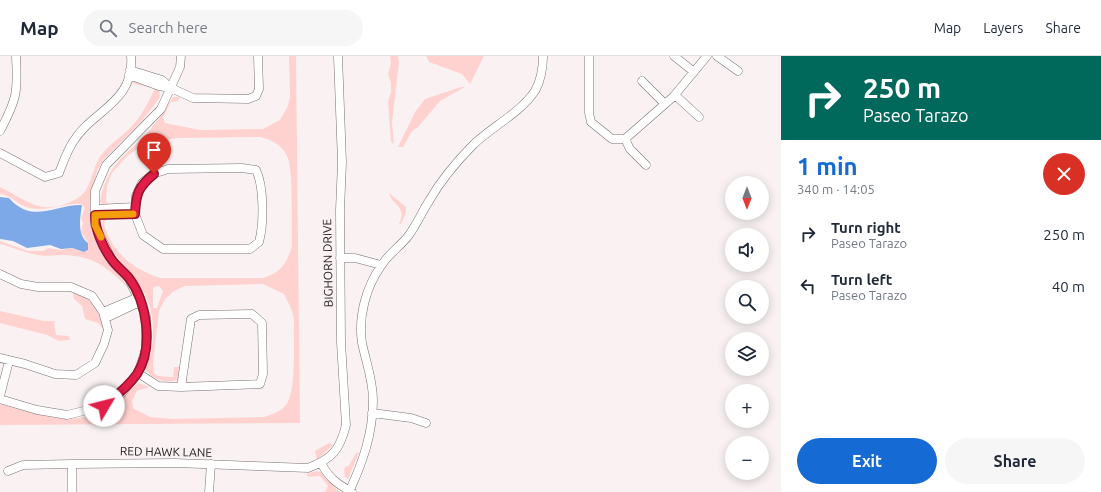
<!DOCTYPE html>
<meta charset="utf-8">
<style>
:root{--surface:#fff;--page:#f6f6f7;--text:#1f2937;--muted:#747a83;--line:#e0e1e3;--accent:#156ad4}
body{margin:0;font-family:Ubuntu,sans-serif;background:var(--page);color:var(--text);height:100vh;display:flex;flex-direction:column;font-size:15px;white-space:nowrap}
*{box-sizing:border-box;margin:0}
p{font-size:13px;color:var(--muted)}
.icon{flex:none;width:22px;height:22px;fill:none;stroke:currentColor;stroke-width:2;stroke-linecap:round;stroke-linejoin:round}
.map{position:relative;flex:1;overflow:hidden}
.details{display:flex;flex-direction:column;background:var(--surface);width:320px}
.details>*{flex:none}
.banner{background:#00695c;color:#fff;overflow:hidden}
.needle{width:26px;rotate:180deg}
.controls{position:absolute;left:725px;top:120px;display:grid;gap:8px}
.controls a{display:grid;place-items:center;width:44px;height:44px;border-radius:50%;background:var(--surface);box-shadow:0 2px 10px #0003;font-size:20px}
.pin{position:absolute;display:grid;place-items:center;width:34px;height:34px;color:#fff;margin:-41px -17px;border-radius:50% 50% 50% 0;rotate:-45deg;box-shadow:0 0 4px #0007}
.pin .icon{rotate:45deg}
.me{position:absolute;width:44px;margin:-22px;rotate:53deg;stroke-linejoin:round;filter:drop-shadow(0 0 3px #0008)}
.turn{display:flex;align-items:center;gap:14px;height:84px;padding:0 16px;font-size:18px}
.turn .icon{width:52px;height:52px;stroke-width:2.5}
.turn b{display:block;font-size:28px;line-height:34px}
.round{display:grid;place-items:center;flex:none;width:42px;height:42px;border-radius:21px;background:var(--page)}
.summary{display:flex;align-items:center;justify-content:space-between;height:68px;padding:0 16px}
h1{font-size:24px;font-weight:700;line-height:30px;color:var(--accent)}
.primary-button{display:flex;gap:8px;margin-top:auto;padding:8px 16px}
.primary-button a{flex:1;height:46px;border-radius:24px;background:var(--accent);color:#fff;font-size:16px;font-weight:700;line-height:46px;text-align:center}
.primary-button a+a{background:var(--page);color:var(--text)}
ul{padding:0;list-style:none}
li{display:flex;align-items:center;gap:12px;height:52px;padding:0 16px}
li div{flex:1}
li b{display:block;font-size:15px}
li em{font-style:normal}
header{display:flex;align-items:center;gap:24px;box-sizing:border-box;height:56px;padding:0 20px;background:var(--surface);border-bottom:1px solid var(--line)}
header strong{font-size:19px}
nav{display:flex;gap:22px;margin-inline-start:auto;font-size:14px}
.search{width:280px;height:36px;background:var(--page);display:flex;align-items:center;gap:10px;box-sizing:border-box;padding:0 14px;border-radius:22px;color:var(--muted);font-size:15px}
main{display:flex;flex:1;min-height:0}
.map>svg:first-child{display:block}
.green{fill:#ffd2cf;fill-rule:evenodd}
.water{fill:#7da9e8}
.lines{fill:none;stroke-linecap:round;stroke-linejoin:round}
.minor-casing{stroke:#787271;stroke-width:9}
.minor{stroke:#fff;stroke-width:8}
.route-casing{stroke:#92132f;stroke-width:10}
.route{stroke:#e11d48;stroke-width:7}
.slow{stroke:#f59e0b;stroke-width:7}
.labels{text-anchor:middle;stroke-width:3.5;stroke-linejoin:round;paint-order:stroke}
.street-label{font-size:12px;fill:#252222;stroke:#faf2f2}
</style>
<header>
<strong>Map</strong>
<div class="search"><svg class="icon" aria-label="search" viewBox="0 0 24 24"><circle cx="10" cy="10" r="6"/><path d="M15 15l6 6"/></svg>Search here</div>
<nav><a>Map</a><a>Layers</a><a>Share</a></nav>
</header>
<main>
<div class="map">
<svg width="781" height="436" viewBox="0 0 781 436">
<rect width="100%" height="100%" fill="#faf2f2"/>
<!-- green -->
<path class="green" d="M289 0H296L300 367 0 369V348C41 359 73 374 113 349 122 343 129 331 139 327L149 331 137 335 132 345 133 352 150 361 173 363 264 361C273 358 280 356 286 349 297 334 293 284 294 263L291 252 284 238 263 228 185 230 174 235 165 243 159 255 153 308 154 317 158 320 173 321 174 311H179L178 323C169 329 151 323 146 314 146 308 149 303 151 297 154 281 154 263 149 248 142 221 96 190 103 164L110 161 105 165 104 168C112 197 133 213 160 222H263C280 217 287 208 292 190 291 171 294 114 287 100 281 88 272 84 260 81L179 82 155 85 142 90 127 100 112 117 107 130 106 146 109 148 117 147 124 149 130 145C125 151 110 151 102 148L100 145C109 102 130 99 154 69 161 61 167 51 173 41H180L178 45 171 46 163 61 165 67 200 74 263 73 280 64 287 52 290 41ZM159 230 163 235 157 252H153V233L154 231Z
M390 0H398L399 6 392 66 394 88 391 86 388 45 391 36V27L388 18 391 7Z
M426 0H484L470 28 462 18 429 6Z
M138 25 159 33 160 41 142 65 103 104 97 115 90 145 91 170 100 194 130 234C109 213 95 200 64 199 57 199 51 200 45 200 30 199 15 192 0 188V185L28 195H43L48 192 61 194 71 192 84 196 88 195V186L81 176 83 167 81 162 85 152 82 148C65 146 48 156 30 152 18 150 12 139 0 138V131C24 142 37 158 65 148 74 145 83 140 87 132 93 121 94 108 102 98 112 86 124 79 133 69 142 59 148 46 154 35V32L131 27Z
M461 31H465L440 45 418 71 412 75 403 91H398L415 56 425 43Z
M389 137 406 151V157L401 168H399C408 150 392 150 389 137Z
M73 236C92 241 102 256 104 274L98 267 85 263 82 250 74 243Z
M0 255 44 265H56L54 267 56 279 69 280 70 284 59 285 47 279 0 267Z
M329 387 333 389 317 404 315 395Z
M359 396 348 423 345 421 344 414 346 410 348 411 356 397Z
M317 415 321 416 339 436H325L328 430 320 420 309 421 306 418Z"/>
<!-- water -->
<path class="water" d="M0 141 9 142C33 169 55 148 82 149 80 162 77 179 88 187V194L84 196 72 192 61 193 50 189 27 192 13 185 0 183Z"/>
<g class="lines">
<defs>
<path id="minor" d="M589 0V57L591 66 612 83H625L673 41 707 0
M674 0 694 16
M717 0 738 15
M130 14 162 24 171 32 193 42 248 43 256 40 259 33 258 0
M129 19 159 30 171 32
M642 25 665 48
M675 39 699 61
M0 75C17 43 18 36 16 0
M625 83 630 93 646 109
M0 97 45 121 59 117C63 107 67 95 73 86 92 54 135 47 131 0
M242 112 256 114C264 130 264 168 259 186L250 193H163L143 179 135 158 136 140 142 127 153 118 168 113Z
M95 153 135 151
M95 159 135 158
M340 202H355L381 209
M0 218 21 228 38 231H71L92 240 103 256 108 274 104 288 95 307 76 319 55 318 25 308 0 302
M103 256 139 241
M252 258 262 267 263 318 260 328 181 331 191 263 199 259Z
M106 262 140 246
M138 317 158 330 181 331
M0 340 9 305
M0 343 37 354 67 359 104 350 122 337 138 317 146 293V260L129 223 112 204 95 169V135L106 109 161 53 180 11 181 0
M372 357 411 362 426 367
M321 407C329 422 337 428 352 436
M72 408V436
M8 415 23 409 72 408 175 407 308 412C332 403 340 394 346 369L341 286 340 154 342 106 338 0
M209 436 211 408
M349 436C363 406 373 377 373 344 373 324 366 306 362 287 358 261 366 231 381 210 388 198 401 190 409 179 417 168 422 156 429 145 441 124 457 105 474 88 493 70 520 57 535 35 541 24 543 12 543 0"/>
</defs>
<!-- minor casing -->
<use href="#minor" class="minor-casing"/>
<!-- minor -->
<use href="#minor" class="minor"/>
</g>
<g class="lines">
<defs>
<path id="route" d="M104 350C116 340 128 331 137 318 154 292 147 246 129 222 124 216 117 211 112 204 103 192 95 174 95 159L135 158C136 138 138 131 154 118"/>
</defs>
<!-- route casing -->
<use href="#route" class="route-casing"/>
<!-- route -->
<use href="#route" class="route"/>
<!-- slow -->
<path class="slow" d="M101 181 95 169V159L133 158"/>
</g>
<g class="labels">
<!-- street labels -->
<g class="street-label">
<text transform="translate(328 207) rotate(-91)" y="4">BIGHORN DRIVE</text>
<text transform="translate(166 396) rotate(1)" y="4">RED HAWK LANE</text>
</g>
</g>
</svg>
<div class="controls">
<a><svg class="needle" viewBox="-14 -14 28 28"><path d="M0-13l5 13h-10z" fill="#e53935"/><path d="M0 13l5-13h-10z" fill="#747a83"/></svg></a>
<a><svg class="icon" aria-label="sound" viewBox="0 0 24 24"><path d="M4 9h4l5-4v14l-5-4H4zM17 9q2 3 0 6"/></svg></a>
<a><svg class="icon" aria-label="search" viewBox="0 0 24 24"><circle cx="10" cy="10" r="6"/><path d="M15 15l6 6"/></svg></a>
<a><svg class="icon" aria-label="layers" viewBox="0 0 24 24"><path d="M12 4l9 5-9 5-9-5zM3 14l9 5 9-5"/></svg></a>
<a>+</a>
<a>−</a>
</div>
<div class="pin" style="left:154px;top:118px;background:#d93025"><svg class="icon" aria-label="arrive" viewBox="0 0 24 24"><path d="M6 21V4h12l-3 4 3 4H6"/></svg></div>
<svg class="me" style="left:104px;top:350px" viewBox="-20 -20 40 40"><circle r="19" fill="#fff"/><path d="M0-13L10 11 0 6-10 11z" fill="#e11d48"/></svg>
</div>
<section class="details">
<div class="banner">
<div class="turn"><svg class="icon" aria-label="right" viewBox="0 0 24 24"><path d="M7 20v-9h11M14 6l5 5-5 5"/></svg><div><b>250 m</b>Paseo Tarazo</div></div>
</div>
<div class="summary"><div><h1>1 min</h1><p>340 m · 14:05</p></div><a class="round" style="background:#d93025;color:#fff"><svg class="icon" aria-label="close" viewBox="0 0 24 24"><path d="M6 6l12 12M18 6L6 18"/></svg></a></div>
<ul>
<li><svg class="icon" aria-label="right" viewBox="0 0 24 24"><path d="M7 20v-9h11M14 6l5 5-5 5"/></svg><div><b>Turn right</b><p>Paseo Tarazo</p></div><em>250 m</em></li>
<li><svg class="icon" aria-label="left" viewBox="0 0 24 24"><path d="M17 20v-9H6M10 6l-5 5 5 5"/></svg><div><b>Turn left</b><p>Paseo Tarazo</p></div><em>40 m</em></li>
</ul>
<div class="primary-button"><a>Exit</a><a>Share</a></div>
</section>
</main>
